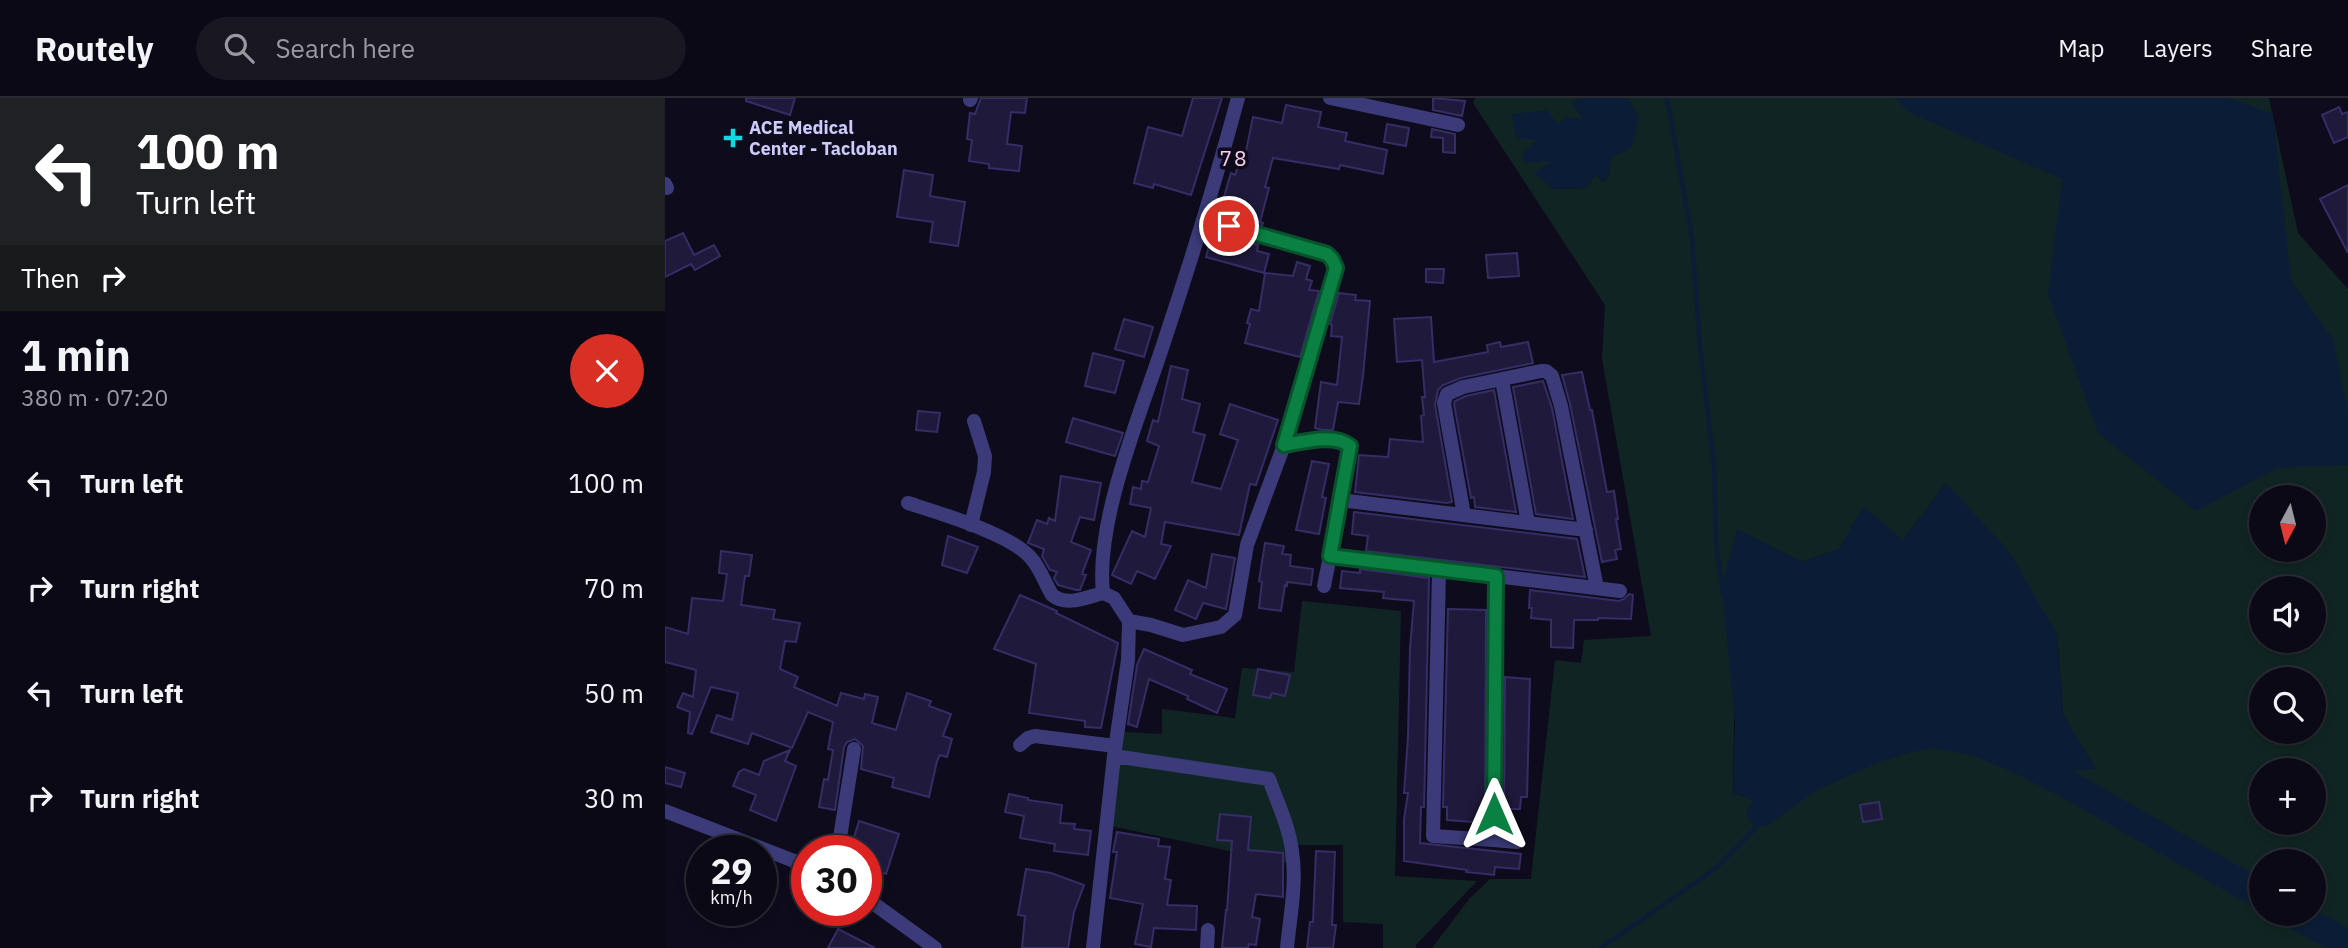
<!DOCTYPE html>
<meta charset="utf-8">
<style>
:root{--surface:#0a0915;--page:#181722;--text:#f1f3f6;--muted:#999aa0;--line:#2a2a34}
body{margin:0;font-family:"IBM Plex Sans",sans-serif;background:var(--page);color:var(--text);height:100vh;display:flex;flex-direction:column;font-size:26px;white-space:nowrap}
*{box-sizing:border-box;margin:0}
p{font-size:23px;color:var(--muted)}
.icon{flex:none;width:38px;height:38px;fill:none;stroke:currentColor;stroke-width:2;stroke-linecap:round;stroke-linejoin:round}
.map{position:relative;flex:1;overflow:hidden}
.side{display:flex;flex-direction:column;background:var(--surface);width:665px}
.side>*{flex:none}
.guide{background:#202124;color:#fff;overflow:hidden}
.needle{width:46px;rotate:187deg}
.controls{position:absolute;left:1584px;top:387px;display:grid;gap:14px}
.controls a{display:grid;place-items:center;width:77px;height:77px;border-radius:50%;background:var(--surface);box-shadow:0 4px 10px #0003,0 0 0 2px var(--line);font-size:35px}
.speed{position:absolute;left:21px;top:737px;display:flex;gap:14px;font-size:35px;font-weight:700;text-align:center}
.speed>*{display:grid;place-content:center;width:91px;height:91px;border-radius:50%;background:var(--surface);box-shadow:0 4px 10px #0003,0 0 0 2px var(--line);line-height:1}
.speed small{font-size:18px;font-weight:400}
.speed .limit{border:10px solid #d22;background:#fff;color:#111}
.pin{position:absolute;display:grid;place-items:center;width:60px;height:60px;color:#fff;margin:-30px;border:4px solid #fff;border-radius:50%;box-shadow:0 2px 7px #0007}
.me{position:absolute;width:77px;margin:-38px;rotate:0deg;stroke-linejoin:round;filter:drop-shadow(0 0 5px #0008)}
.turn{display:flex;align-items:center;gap:24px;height:147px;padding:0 21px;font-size:32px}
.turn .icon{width:91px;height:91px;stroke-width:2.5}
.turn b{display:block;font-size:49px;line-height:60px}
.then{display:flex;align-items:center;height:66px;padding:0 21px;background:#0003;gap:14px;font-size:26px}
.round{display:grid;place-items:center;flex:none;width:74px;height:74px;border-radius:37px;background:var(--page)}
.summary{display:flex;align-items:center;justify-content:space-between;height:119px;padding:0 21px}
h1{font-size:42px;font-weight:800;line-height:52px}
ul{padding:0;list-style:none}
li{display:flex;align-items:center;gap:21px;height:105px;padding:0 21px}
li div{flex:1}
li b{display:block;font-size:26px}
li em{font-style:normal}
header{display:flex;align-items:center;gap:42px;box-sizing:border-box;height:98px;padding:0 35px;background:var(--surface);border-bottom:2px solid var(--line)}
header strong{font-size:33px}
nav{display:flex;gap:38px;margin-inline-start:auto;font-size:24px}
.search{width:490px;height:63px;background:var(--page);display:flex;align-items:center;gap:18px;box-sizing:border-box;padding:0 24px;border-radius:38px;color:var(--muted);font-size:26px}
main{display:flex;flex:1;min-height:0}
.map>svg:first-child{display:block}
.green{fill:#102523;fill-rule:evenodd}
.water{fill:#0b1d36}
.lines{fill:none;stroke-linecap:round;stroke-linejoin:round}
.stream{stroke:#0b1d36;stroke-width:4.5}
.river{stroke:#0b1d36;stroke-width:28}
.building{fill:#1f1a3b;stroke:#352d66;stroke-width:2}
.minor{stroke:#3a3b78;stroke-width:14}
.route-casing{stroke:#07532c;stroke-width:18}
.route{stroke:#0b8043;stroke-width:12}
.poi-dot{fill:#0fdae3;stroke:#0e0c1c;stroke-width:2.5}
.labels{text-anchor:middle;stroke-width:7;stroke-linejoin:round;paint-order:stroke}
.poi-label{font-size:18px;font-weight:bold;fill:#cdcafc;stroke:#0e0c1c;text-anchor:start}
.quarter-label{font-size:21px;letter-spacing:2px;fill:#fccced;stroke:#0e0c1c}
</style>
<header>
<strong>Routely</strong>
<div class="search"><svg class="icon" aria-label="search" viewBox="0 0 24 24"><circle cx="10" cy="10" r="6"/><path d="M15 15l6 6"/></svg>Search here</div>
<nav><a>Map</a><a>Layers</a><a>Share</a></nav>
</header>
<main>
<section class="side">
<div class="guide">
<div class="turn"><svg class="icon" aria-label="left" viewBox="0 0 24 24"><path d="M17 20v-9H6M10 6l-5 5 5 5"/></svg><div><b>100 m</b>Turn left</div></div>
<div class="then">Then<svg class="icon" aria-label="right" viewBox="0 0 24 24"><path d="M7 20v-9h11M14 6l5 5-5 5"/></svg></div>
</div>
<div class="summary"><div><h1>1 min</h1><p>380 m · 07:20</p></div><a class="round" style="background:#d93025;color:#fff"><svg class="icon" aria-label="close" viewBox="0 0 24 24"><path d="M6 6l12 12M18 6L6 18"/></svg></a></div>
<ul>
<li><svg class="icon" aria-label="left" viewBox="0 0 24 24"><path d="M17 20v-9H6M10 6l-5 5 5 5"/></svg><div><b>Turn left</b></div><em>100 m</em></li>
<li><svg class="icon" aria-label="right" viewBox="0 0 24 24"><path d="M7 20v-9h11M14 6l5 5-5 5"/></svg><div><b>Turn right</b></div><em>70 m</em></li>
<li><svg class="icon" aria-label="left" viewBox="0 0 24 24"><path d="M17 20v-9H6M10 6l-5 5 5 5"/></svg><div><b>Turn left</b></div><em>50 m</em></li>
<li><svg class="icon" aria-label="right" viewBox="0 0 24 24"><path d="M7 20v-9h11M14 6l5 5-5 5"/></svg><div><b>Turn right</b></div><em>30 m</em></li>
</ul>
</section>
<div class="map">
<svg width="1683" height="850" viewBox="0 0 1683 850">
<rect width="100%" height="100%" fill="#0e0c1c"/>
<!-- green -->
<path class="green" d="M810 0H922L907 3 918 21 873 41 889 63 870 75 889 91 921 90 931 77 939 84 944 76 946 60 974 19 962 0H1604L1633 135 1683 191V850H767L804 801 825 781H866L890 562 916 565 919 542 986 538 937 261 940 207 808 5ZM1281 385 1392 536 1398 616 1376 676 1264 627 1182 647 1090 703 1068 695 1072 432 1137 464 1174 451 1238 442ZM1596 399H1648V452H1596ZM1596 490H1648V542H1596ZM1596 581H1648V634H1596ZM1596 672H1648V724H1596ZM1596 763H1648V816H1596Z
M637 503 736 513 730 778 812 783 751 847V850H718V826L678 824V747H631V767L446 728 458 634 497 636V611L570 620 577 570 629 574Z"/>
<!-- water -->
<path class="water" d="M922 0H962L974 19 967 49 946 60 944 76 940 84 931 77 921 90 889 91 869 75 887 63 861 65 856 57 872 42 851 40 847 16 882 12 892 26 902 19 917 21 907 3Z
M1229 0H1564L1608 16 1626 183 1668 241 1683 314V367L1612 370 1531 413 1433 335 1383 196 1397 81 1245 15Z
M1281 385 1343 452 1392 536 1398 616 1431 671 1376 676 1264 627 1182 647 1090 703 1068 695 1070 625 1057 488 1072 431 1137 464 1174 451 1198 408 1238 442Z"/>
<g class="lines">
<!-- stream -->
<path class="stream" d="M1002 0 1027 140 1035 249 1049 367 1051 446 1058 496
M935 850 1049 772 1089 732 1096 715 1088 698"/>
<!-- river -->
<path class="river" d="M1096 715 1143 681 1207 652 1241 641 1266 636 1312 644 1353 661 1413 692 1596 797
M1628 816 1683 846"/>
</g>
<!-- building -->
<path class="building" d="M81 0H130L125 17 81 3Z
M316 0H362L360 15 346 14 342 46 357 48 354 73 324 70V66L304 63 307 42 302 41 305 15 310 16Z
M528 0H557L526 97 489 86 488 90 469 85 483 29 517 38Z
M768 0 800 3 797 18 768 12Z
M621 7 656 14 653 29 682 35 680 43 722 52 718 76 675 67 674 71 608 60 600 89 604 90 595 124 598 125 597 128 582 124 584 116 556 113 558 99H559L566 75 570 77 575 61 579 63 588 19 617 25Z
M1674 9 1677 16 1683 14V39L1669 45 1657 17Z
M722 26 744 30 741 48 719 44Z
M767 31 790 36V55L778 54V40L766 39Z
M239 72 268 77 265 98 300 104 293 148 265 144 268 124 232 119Z
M1683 87V155L1655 101Z
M18 135 29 157 49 147 55 158 30 172 26 166 0 179V143Z
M546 141 577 149 578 143 593 147 592 153 604 156 599 175 541 159Z
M852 155 854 178 823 180 821 157Z
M632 164 645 168 641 181 647 183 644 192 654 193 635 259 580 245 585 226 582 225 586 211 594 213 600 175 628 178Z
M761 171H779L778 185 761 184Z
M674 195 691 197 690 202 705 203 698 278 694 306 673 304 668 332H658L650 330 656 284 672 287 677 239 666 238 667 227 665 226Z
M766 219 769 264 823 254 822 247 835 244 836 249 863 244 868 265 796 280 778 287 773 292 770 307 787 404 782 405 690 394 694 357 723 359 725 341 758 344 756 318 759 317 757 299H760L757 262 732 264 729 221Z
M459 221 488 229 479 259 450 251Z
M428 255 459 263 450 295 420 288Z
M506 268 523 272 517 301 535 306 528 334 540 337 527 384 556 391 573 342 555 336 565 306 613 322 591 387 585 386 574 437 500 424 496 446 506 448 490 481 472 473 466 486 447 477 467 433 480 439 486 410 465 406 468 389 476 391 477 383 483 384 494 348 482 343 488 322 493 324Z
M917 274 925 312H927L942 394 949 393 953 421H951L956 451 950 452 952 461 937 464 905 306 897 277Z
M878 283 887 310 908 421 871 416 848 289Z
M829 292 851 414 810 409 809 399 806 400 789 306 790 303 801 298Z
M253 313 275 315 272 334 251 332Z
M408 320 458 335 450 358 401 344Z
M647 363 664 366 657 399 661 400 654 436 631 432Z
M396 378 436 385 429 422 415 419 406 444 426 452 417 476 421 477 415 492H411L393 487 389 480 392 474 385 472 377 458 379 451 363 445 372 422 382 426 384 420 390 423Z
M689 414 912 441 920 479 701 453 703 438 687 436Z
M283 438 313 449 302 475 277 467Z
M600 445 619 448 617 456 626 457 625 468 648 471 646 487 622 484V488L620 487 616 513 594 510 597 484 594 483Z
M56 453 87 457 84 478H80L76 507 110 512 108 521 135 525 131 544 120 543 115 571 133 579 129 589 172 608 176 595 199 601 200 596 213 599 207 625 231 632 242 595 266 603 264 608 286 616 278 638 287 641 282 659 275 657 272 663 264 699 227 689 229 680 196 671 198 648 190 641 182 644 179 649 170 712 154 709 159 681 163 682 168 652 163 651 168 624 143 614 127 650 87 635 83 646 46 634 52 617 67 622 73 595 46 589 27 636 23 635 25 614 12 609 18 595 28 599 31 572 0 564V529L23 536 27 500 58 503 62 476 54 475Z
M547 456 570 460 561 511 538 505 531 521 510 512 523 482 541 490Z
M695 471 764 480 759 709H756L755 745 856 756 854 771 830 769 829 777 801 774 802 772 739 763V721L743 695H739L743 639 745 550 749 503 718 500 719 494 675 490 677 473 695 475Z
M865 492 954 503 959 501 964 496 968 497 966 521 933 520V522H909L908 550 886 549V522L866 520 867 510H864Z
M355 497 392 513 391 515 453 545 436 630 420 629V623L364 615 371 566 329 551Z
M783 511 821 512 820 725 782 722V709H778Z
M479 551 527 572 525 576 562 591 552 615 522 601 523 598 484 581 472 629 463 626 472 567Z
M593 571 625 577 620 598 607 595 605 600 588 597Z
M840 579 865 581 862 699H856L855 711H839Z
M125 652 120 663 131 668 111 723 85 712 91 697 68 688 74 674 79 671 94 677 99 663Z
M0 669 20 675 16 689 0 685Z
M344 696 363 700V702L397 707 395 725 410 726 409 731 426 733 423 757 389 753 390 746 355 740 359 718 340 714Z
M1214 704 1217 721 1198 724 1195 707Z
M555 716 586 719 583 752 618 755V799L591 796 587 819 595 821 591 847 584 846 583 850H557L561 812H562L567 743 552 742Z
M194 723 234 736 221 776 201 769V752H185Z
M452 734 494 741 493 748 505 749 500 781 506 782 502 807 532 808 531 832 489 830 486 849 470 846 478 806 445 800 452 754H448Z
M651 753 670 754 667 827H671L668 850H642L645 824H648Z
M361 771 386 775 419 787 409 814 403 850H357L360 818 353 817Z
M173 831 210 850H163Z"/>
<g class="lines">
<!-- minor -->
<path class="minor" d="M665 0 793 27
M305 2 306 0
M0 86 2 90
M837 282 863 425
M619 347C638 344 668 335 685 348L665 458 955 493
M675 402 921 432
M243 405C274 415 346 436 366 460 375 470 380 485 387 497 402 509 422 499 438 495
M799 417 779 305 782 296 798 289 876 273H881L887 278 896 308 932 490
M306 427 319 374 320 358 309 323
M774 473 768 738 829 742 831 478
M659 488 665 458
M464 523 486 527 518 537 556 529 570 517 582 447 619 347 671 170 667 161 662 156 540 122
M355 647 363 640 370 638 450 648
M449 658 604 681C612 704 624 728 627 753 632 785 625 818 622 850
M0 713 142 768
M829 742 852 744
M173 752 189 651
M201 800 270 850
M428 850 449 658 463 562 464 523 449 500 438 495C430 422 476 315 499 244 526 163 551 82 573 0
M542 850 543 832"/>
</g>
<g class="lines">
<defs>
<path id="route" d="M564 128 662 156 667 161 671 170 619 347C638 344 669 335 685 348L665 458 831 478 829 716"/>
</defs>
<!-- route casing -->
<use href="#route" class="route-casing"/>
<!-- route -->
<use href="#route" class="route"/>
</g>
<!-- markers -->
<path class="poi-dot" d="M64.5 29.5h7v7h7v7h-7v7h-7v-7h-7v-7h7z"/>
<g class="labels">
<!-- poi labels -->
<g class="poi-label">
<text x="84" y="36">ACE Medical<tspan x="84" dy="21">Center - Tacloban</tspan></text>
</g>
<!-- quarter labels -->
<g class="quarter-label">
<text x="569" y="68">78</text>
</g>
</g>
</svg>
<div class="controls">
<a><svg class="needle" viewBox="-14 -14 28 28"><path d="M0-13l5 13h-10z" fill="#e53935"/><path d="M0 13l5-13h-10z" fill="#999aa0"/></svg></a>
<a><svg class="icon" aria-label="sound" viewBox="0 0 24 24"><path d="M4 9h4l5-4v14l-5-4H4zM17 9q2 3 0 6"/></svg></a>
<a><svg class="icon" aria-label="search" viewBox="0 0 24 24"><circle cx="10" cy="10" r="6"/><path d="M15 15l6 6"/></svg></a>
<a>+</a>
<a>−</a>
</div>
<div class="speed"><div>29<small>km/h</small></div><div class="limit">30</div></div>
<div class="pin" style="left:564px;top:128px;background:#d93025"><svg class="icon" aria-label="arrive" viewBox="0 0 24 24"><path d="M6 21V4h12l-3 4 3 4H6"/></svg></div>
<svg class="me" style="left:829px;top:716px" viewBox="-20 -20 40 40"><path d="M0-17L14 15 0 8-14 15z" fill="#0b8043" stroke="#fff" stroke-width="4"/></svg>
</div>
</main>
